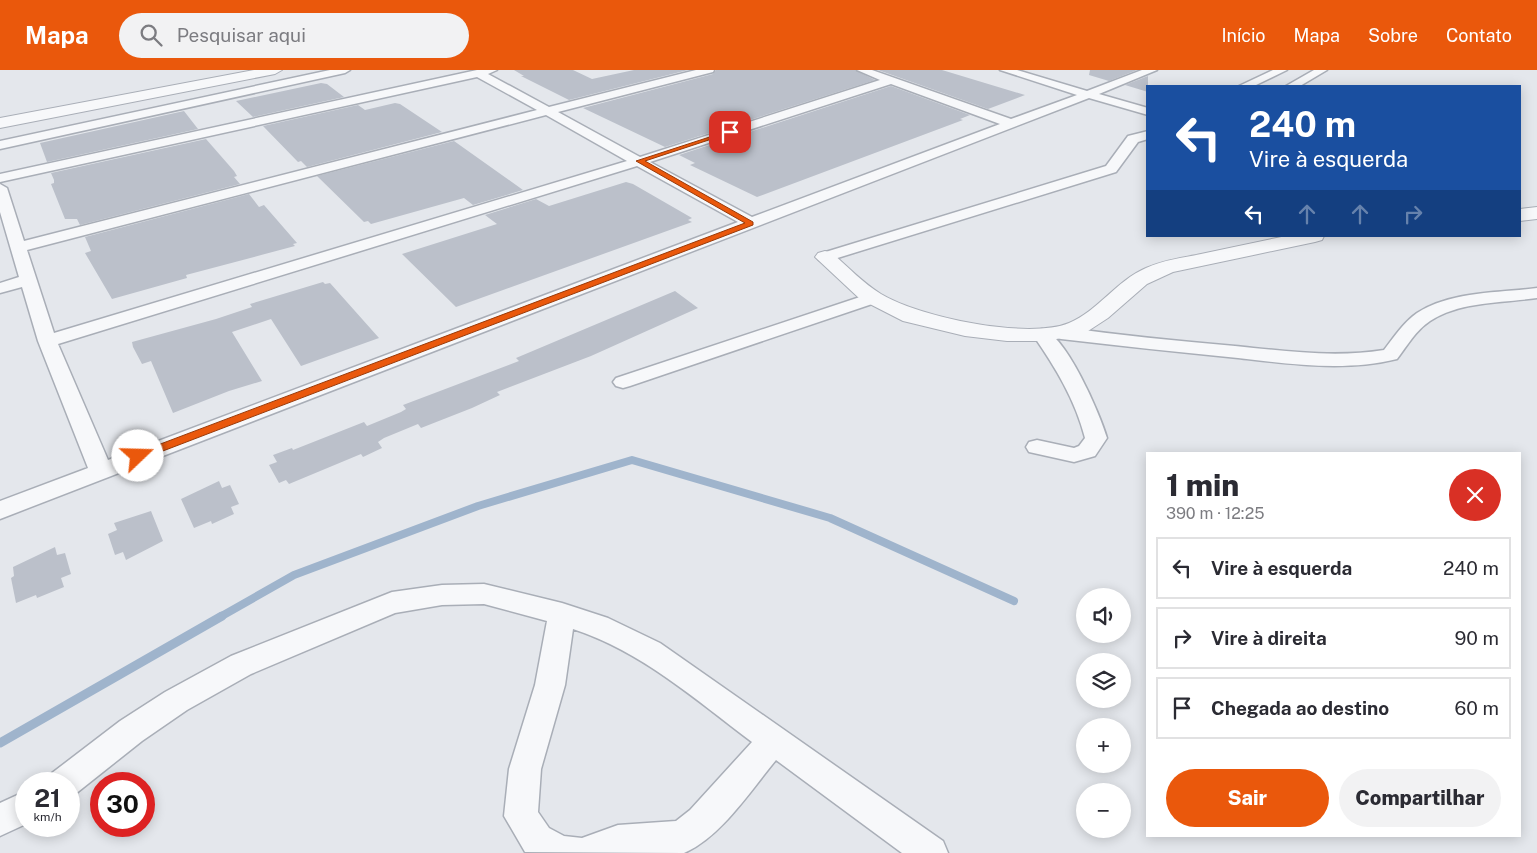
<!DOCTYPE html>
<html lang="pt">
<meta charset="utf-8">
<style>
:root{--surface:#fff;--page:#f2f2f3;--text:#2b2b33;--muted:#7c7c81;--line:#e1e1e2;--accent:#ea580c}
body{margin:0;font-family:"Public Sans",sans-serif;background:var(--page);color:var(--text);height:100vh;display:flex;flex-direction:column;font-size:19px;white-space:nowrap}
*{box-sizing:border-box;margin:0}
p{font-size:16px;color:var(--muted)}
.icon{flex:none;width:28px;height:28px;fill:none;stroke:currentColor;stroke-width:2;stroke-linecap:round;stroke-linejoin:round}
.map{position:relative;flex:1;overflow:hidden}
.side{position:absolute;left:1146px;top:382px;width:375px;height:385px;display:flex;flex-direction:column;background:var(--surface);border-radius:0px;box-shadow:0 2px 12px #0003}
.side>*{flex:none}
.hud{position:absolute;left:1146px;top:15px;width:375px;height:152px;border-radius:0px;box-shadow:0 2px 12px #0003;background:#1a4fa0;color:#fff;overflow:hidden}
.controls{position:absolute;left:1076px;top:518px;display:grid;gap:10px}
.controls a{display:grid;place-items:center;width:55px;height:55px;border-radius:50%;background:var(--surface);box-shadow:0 2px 12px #0003;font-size:25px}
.speed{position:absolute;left:15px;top:702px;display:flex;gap:10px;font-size:25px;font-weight:700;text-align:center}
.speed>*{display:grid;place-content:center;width:65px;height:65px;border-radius:50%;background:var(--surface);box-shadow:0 2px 12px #0003;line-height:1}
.speed small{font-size:12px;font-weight:400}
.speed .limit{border:8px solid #d22;background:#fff;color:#111}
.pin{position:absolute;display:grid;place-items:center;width:42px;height:42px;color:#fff;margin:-21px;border-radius:10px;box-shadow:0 2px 8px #0006}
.me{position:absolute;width:55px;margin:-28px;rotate:69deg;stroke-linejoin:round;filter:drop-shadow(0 0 4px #0008)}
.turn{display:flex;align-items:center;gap:18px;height:105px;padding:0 20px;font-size:22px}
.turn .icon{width:65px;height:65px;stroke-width:2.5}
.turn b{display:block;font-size:35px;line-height:42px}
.lanes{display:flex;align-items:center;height:48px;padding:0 20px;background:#0003;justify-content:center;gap:25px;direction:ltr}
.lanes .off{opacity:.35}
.round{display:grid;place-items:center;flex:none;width:52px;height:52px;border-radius:26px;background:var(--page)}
.overview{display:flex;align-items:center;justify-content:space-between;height:85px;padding:0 20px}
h1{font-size:30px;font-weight:800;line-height:38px}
.primary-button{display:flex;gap:10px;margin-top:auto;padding:10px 20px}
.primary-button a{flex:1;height:58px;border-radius:30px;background:var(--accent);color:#fff;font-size:20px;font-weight:800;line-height:58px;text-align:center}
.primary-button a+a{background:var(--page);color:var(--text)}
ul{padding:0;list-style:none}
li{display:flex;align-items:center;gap:15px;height:62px;margin:0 10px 8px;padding:0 10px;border:2px solid var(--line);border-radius:0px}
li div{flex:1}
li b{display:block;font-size:19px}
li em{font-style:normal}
header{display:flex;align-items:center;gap:30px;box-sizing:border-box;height:70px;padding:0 25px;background:var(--accent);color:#fff}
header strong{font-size:24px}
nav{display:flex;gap:28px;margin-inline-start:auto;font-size:18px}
.search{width:350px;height:45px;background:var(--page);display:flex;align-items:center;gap:12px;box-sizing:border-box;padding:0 18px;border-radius:28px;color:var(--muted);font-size:19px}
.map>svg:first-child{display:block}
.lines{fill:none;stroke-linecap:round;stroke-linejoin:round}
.stream-far1{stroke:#9fb4cc;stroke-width:8}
.stream{stroke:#9fb4cc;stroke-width:9}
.building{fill:#bbc0ca}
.minor-casing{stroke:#a9aeb7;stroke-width:3}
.tertiary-casing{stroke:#a9aeb7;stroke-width:2}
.minor{fill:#f7f8fa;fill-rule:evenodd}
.tertiary{fill:#f7f8fa;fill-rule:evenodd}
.route{fill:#ea580c;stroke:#983908}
</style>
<header>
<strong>Mapa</strong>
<div class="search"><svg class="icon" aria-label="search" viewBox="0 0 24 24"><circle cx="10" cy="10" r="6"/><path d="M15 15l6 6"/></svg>Pesquisar aqui</div>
<nav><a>Início</a><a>Mapa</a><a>Sobre</a><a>Contato</a></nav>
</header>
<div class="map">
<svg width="1537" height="783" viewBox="0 0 1537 783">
<rect width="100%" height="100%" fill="#e4e7ec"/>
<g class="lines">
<!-- stream-far1 -->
<path class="stream-far1" d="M220 547 294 505 478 436 632 390 830 448 1014 531"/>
<!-- stream -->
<path class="stream" d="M0 673 222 546"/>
</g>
<!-- building -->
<path class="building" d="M514 0H573L592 9 634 0H688L569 30 521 6H524Z
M716 0H855L875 10 665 77 583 38 713 4Z
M878 0H942L1025 25 988 39Z
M1090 0H1137L1109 11 1089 5Z
M1148 6V22L1125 15Z
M321 13 327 14 344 27 253 47 236 31Z
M891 16 970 45 960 49 963 50 757 127 690 95 695 93 679 85Z
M395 33 400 34 442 62 307 97 301 91 298 92 263 56 358 35 365 40Z
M184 41 198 59 47 92 40 73Z
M206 69 234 101 237 106 234 107 240 114 80 155 77 149H65L51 114 54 113V110L51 103Z
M454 71 523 120 473 135 464 128 371 154 368 151 364 152 317 106Z
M626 112 633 114 692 148 688 150 692 152 456 237 402 184 497 154 485 145 536 129 549 136Z
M249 124 259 137 264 135 297 173 293 174 295 176 186 205 187 208 112 229 85 183 91 181 85 167Z
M323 212 325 214 330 213 379 268 301 296 271 249 232 262 262 311 229 321 173 343 151 291 142 294 133 277 132 272 216 249 252 237 250 234Z
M675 221 698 238 591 286 497 322 500 325 472 338 421 358 418 354 384 368 378 372 382 378 363 387 361 384 289 414 286 410 279 413 269 395 277 392 273 385 292 378 293 380 364 352 367 356 401 342 406 339 403 335 519 291 516 288Z
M219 411 222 418 230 415 239 434 231 437 234 444 212 454 211 451 194 458 181 429Z
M151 441 163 471 126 490 123 482 115 485 108 464 117 460 114 453Z
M55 477 57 485 65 483 71 504 61 508 64 517 37 528 36 525 16 533 11 508 14 506 13 497Z"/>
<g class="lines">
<defs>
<path id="minor" d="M330 0H350L345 3 0 79V71Z
M477 0H497L488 4 549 37 696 0H714L713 2 558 42 640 87 880 10 857 0H872L1011 49 1077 25 1000 0H1017L1087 21 1142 0H1157L1099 24 1148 38V45L1089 28 0 449V431L88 398 38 271 22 217 0 223V213L19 207 0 142V114L7 118 24 171 537 40 477 7 0 112V104ZM891 14 1000 54 752 147 650 92ZM546 45 627 91 54 263 27 180ZM637 96 738 152 108 390 58 274Z
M1273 0H1287L1254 16H1239Z
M1314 0H1327L1300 16H1286Z
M1148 61V69L1138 72 1116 102 831 190H819L817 187 819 184 1106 96 1128 66Z
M1537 218V228C1503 233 1460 231 1430 251 1416 260 1407 276 1397 289 1345 302 1291 294 1238 288 1179 282 1120 276 1061 269L1054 267 1052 263 1054 259 1061 257C1119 265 1177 271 1235 276 1285 281 1334 288 1384 280 1394 267 1404 252 1417 243 1451 221 1499 223 1537 218Z
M872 223 878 224 881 228 878 232 630 316 623 318 616 316 613 312 616 308Z
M1042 259C1066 265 1100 344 1107 368L1095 386 1074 392 1029 382 1026 377 1029 372 1037 370 1074 378 1079 376 1085 368C1075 329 1055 297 1033 265L1035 261Z
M484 514 562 533 608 548 660 573 943 771 948 783H902L776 690C751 720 720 768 684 783L525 782 504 746 509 699 535 615 547 551 484 534 442 535 395 543 251 604 187 640 142 671 74 725 69 727V714H47L52 703 120 651 165 622 231 586 392 522 442 515ZM573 559C641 581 696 630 752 672L690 740 676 751 618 755 582 768 564 766 549 758 538 742 541 699 565 615Z
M26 721V754L0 766V733Z"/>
<path id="tertiary" d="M254 0H282L275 4 0 58V48Z
M1537 137V149L1520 151V139Z
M1286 166H1324L1322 170 1315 172 1173 202 1147 214 1108 248 1085 263 1047 271H1007L965 266 903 251 860 229 815 187 818 183 825 181 832 183C848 197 863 213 881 224 919 247 1028 270 1069 253 1098 241 1116 211 1146 198 1163 190 1182 188 1201 184 1229 178 1257 172 1286 166Z"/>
</defs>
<!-- minor casing -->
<use href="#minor" class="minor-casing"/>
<!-- tertiary casing -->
<use href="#tertiary" class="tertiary-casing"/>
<!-- minor -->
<use href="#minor" class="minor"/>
<!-- tertiary -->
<use href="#tertiary" class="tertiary"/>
</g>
<!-- route -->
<path class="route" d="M728 61 733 62 645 91 753 152V155L142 389H134L132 386 134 384 745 153 636 91Z"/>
</svg>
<div class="controls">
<a><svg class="icon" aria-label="sound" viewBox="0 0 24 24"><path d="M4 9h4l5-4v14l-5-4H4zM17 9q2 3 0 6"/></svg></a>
<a><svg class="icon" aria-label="layers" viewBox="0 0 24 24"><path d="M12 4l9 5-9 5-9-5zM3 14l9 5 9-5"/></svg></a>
<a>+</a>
<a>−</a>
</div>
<div class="speed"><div>21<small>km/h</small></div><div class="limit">30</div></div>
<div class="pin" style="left:730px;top:62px;background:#d93025"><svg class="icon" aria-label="arrive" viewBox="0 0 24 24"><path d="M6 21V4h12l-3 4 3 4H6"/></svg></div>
<svg class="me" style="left:138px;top:386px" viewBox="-20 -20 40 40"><circle r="19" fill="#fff"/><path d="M0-13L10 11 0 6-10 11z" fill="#ea580c"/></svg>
<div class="hud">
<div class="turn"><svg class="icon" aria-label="left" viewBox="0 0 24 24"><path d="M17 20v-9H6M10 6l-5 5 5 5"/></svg><div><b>240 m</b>Vire à esquerda</div></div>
<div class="lanes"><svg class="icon" aria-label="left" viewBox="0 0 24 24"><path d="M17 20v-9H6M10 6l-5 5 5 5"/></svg><svg class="icon off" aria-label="ahead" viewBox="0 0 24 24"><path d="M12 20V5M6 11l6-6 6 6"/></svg><svg class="icon off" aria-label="ahead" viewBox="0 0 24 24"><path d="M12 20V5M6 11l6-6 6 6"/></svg><svg class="icon off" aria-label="right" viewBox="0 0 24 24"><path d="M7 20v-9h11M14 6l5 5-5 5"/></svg></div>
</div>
<section class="side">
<div class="overview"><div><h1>1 min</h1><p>390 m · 12:25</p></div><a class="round" style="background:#d93025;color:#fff"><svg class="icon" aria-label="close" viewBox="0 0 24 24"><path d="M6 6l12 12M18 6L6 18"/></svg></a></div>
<ul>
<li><svg class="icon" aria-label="left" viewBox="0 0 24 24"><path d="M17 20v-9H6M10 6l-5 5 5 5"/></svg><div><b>Vire à esquerda</b></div><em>240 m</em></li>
<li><svg class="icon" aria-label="right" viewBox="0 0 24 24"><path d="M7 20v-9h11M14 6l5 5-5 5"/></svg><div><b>Vire à direita</b></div><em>90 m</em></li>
<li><svg class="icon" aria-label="arrive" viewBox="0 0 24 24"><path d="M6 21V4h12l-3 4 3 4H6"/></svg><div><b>Chegada ao destino</b></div><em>60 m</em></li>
</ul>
<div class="primary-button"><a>Sair</a><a>Compartilhar</a></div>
</section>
</div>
